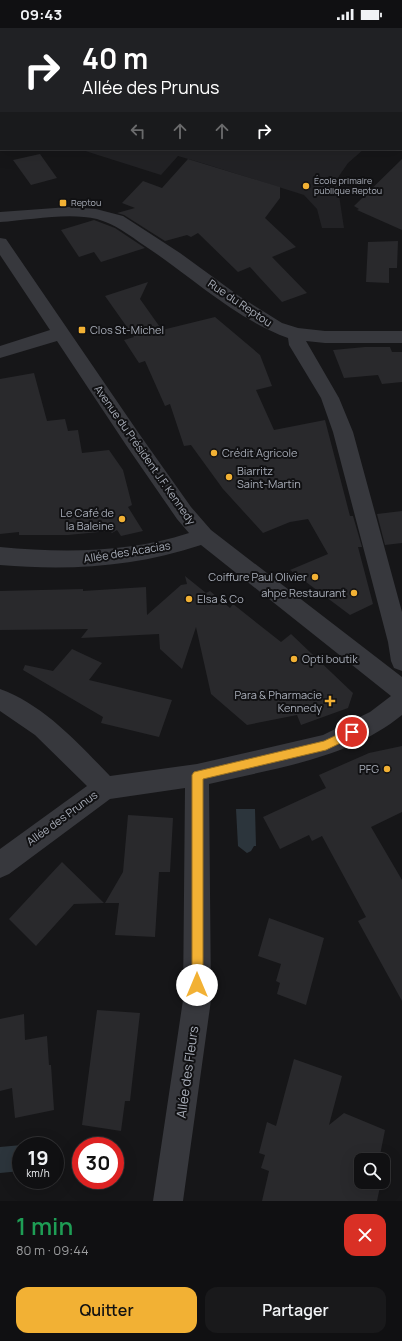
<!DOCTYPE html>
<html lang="fr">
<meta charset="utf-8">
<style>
:root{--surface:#101012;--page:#19191b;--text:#f1f3f6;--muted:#9c9d9f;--line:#303032;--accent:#f2b134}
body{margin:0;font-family:Manrope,sans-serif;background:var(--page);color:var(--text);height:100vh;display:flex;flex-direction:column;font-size:15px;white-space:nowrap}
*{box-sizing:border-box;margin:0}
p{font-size:13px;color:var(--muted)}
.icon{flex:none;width:22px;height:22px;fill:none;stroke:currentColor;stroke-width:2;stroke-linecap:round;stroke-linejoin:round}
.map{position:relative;height:1173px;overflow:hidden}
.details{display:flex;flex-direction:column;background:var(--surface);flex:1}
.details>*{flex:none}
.banner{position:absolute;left:0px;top:0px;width:402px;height:122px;box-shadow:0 4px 16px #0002,0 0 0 1px var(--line);background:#202124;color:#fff;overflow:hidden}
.controls{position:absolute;left:354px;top:1125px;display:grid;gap:8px}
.controls a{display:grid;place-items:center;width:36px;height:36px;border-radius:8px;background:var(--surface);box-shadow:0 4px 16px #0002,0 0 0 1px var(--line);font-size:20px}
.speed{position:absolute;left:12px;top:1109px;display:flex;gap:8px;font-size:20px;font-weight:700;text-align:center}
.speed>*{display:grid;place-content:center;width:52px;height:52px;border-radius:50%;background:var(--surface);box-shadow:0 4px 16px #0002,0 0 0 1px var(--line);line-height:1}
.speed small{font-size:10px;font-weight:400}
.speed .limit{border:6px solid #d22;background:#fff;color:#111}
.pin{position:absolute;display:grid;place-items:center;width:34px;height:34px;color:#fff;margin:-17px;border:2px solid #fff;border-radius:50%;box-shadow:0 1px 4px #0007}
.me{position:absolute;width:44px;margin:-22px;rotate:0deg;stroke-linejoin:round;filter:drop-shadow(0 0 3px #0008)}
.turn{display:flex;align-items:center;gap:14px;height:84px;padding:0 16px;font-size:18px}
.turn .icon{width:52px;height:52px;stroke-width:2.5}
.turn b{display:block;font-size:28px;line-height:34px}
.lanes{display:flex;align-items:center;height:38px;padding:0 16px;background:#0003;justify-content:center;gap:20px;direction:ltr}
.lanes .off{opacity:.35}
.round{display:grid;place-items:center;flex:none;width:42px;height:42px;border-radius:12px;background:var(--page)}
.summary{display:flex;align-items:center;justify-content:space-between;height:68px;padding:0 16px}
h1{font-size:24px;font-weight:600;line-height:30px;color:#1e9e55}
.cta{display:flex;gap:8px;margin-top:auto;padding:8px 16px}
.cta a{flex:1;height:46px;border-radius:12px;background:var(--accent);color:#111;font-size:16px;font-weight:600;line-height:46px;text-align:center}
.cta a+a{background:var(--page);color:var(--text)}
.status{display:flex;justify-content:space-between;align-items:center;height:28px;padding:0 20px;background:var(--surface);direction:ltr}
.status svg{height:11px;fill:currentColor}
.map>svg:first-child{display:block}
.built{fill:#222225}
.water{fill:#2c353c}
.building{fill:#29292c}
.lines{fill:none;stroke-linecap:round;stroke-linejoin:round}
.minor{fill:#37383d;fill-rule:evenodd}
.route{fill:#f2b134;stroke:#9d7322}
.poi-dot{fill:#f2b134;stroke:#111113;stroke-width:1.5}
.labels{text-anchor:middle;stroke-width:4;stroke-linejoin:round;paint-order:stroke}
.far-poi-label{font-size:9px;fill:#a8adb8;stroke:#111113;text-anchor:start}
.street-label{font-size:11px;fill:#a8adb8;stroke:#111113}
.poi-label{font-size:11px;fill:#a8adb8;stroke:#111113;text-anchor:start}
.near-street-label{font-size:13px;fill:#a8adb8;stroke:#111113}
</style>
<div class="status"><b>09:43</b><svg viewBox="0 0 49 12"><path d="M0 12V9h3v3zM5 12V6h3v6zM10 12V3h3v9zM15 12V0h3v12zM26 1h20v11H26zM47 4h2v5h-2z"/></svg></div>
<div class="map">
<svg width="402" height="1173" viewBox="0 0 402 1173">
<rect width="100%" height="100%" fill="#161618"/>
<!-- built -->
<path class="built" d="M79 121H364L348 135 339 148 337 154 344 200H322L317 181 304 167 205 136 178 128 161 147Z"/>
<!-- water -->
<path class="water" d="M236 781H255L256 818H254L251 823 247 825 238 818Z
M22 1117 21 1143 0 1145V1119Z"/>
<!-- building -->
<path class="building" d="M40 126 57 150 31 157 13 132Z
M188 131 280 159V170L265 190 296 219 272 229 307 265 282 274 250 239 238 244 198 205 191 209 187 207 165 213 124 187 117 185 135 180 122 175 143 153 162 160Z
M402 131V202L357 182 359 181 354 178Z
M94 192 115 200 145 220 101 234 94 224 79 229 61 202Z
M398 213 397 240H389V255L366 254 368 214Z
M148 254 140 271 162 302 215 289 260 327 272 358 256 362 274 402 325 392 350 488H353L362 519H358L373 576 350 587 290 542 328 526 308 491 290 494 263 505 223 461 191 417 184 418 170 376 165 378 145 333 139 335 124 312 134 309 105 268Z
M365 319H390L392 324H402V354L382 356 378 347 344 350 333 322Z
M34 345 47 393 65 391 68 403 78 402 82 425 109 422 123 442 132 477 128 479 143 503 121 508 117 502 112 505 110 503 68 507H19V504L0 506V351Z
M402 483V515L385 517 377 486Z
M185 548 206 565 210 563 230 580 233 576 281 614 291 606 353 665 348 680 301 697 297 687 247 697 211 666 196 599 182 641 160 621 159 606 81 610 88 601 0 602V563L83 561V563L146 559 147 587 181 557 187 556Z
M72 621 102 635 89 652 172 672 159 709 101 695 103 689 23 642 25 637 53 643Z
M402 718V784L371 799 402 852V973L358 893 366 889 322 808 312 813 309 807 280 821 263 789 326 760 319 747 369 725Z
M128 787 173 790 170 844H159L155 909 115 907 119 875H105L123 844Z
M62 834 104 875 74 876 36 918 9 891Z
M269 890 324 910 306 977 277 966 280 955 276 953 281 936 258 928Z
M97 982 140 985 130 1073H125L121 1103 82 1097Z
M24 986 25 1012 47 1008 49 1037H51L54 1082 15 1090 12 1060 0 1063V991Z
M294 1031 342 1048 329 1097 344 1085 385 1102 379 1132H361V1154H381L377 1173H262L269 1143 261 1140 265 1127 259 1125 267 1094 276 1098Z"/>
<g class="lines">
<!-- minor -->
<path class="minor" d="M359 0H374L375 1H360Z
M401 12H402V21H401Z
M69 179 96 181 123 188 180 225 239 268 282 295 298 300 325 303H402V315H325L306 313 339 370 353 404 402 584V643L394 640 391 633 388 614 333 404 321 370 289 317 288 310C235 291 191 248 145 218 129 207 115 196 97 191 69 184 29 192 0 194V184Z
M0 210 6 211 140 407 191 479 211 502 402 649V687C348 731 275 740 209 756L211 972 183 1173H153L183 972 185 760 110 771 9 846 0 850V821L87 758 35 707 0 683V661C44 677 78 715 110 748L197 736 323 707 370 684 391 668 201 517C135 539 69 543 0 537V519C63 525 128 525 189 505L177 491 126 417 57 313 0 330V318L50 302 0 227Z"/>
</g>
<!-- route -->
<path class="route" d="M352 700 355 701 357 704 355 708 326 722 203 751V957L201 961 197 963 193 961 192 957V747L194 744 324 713Z"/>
<!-- markers -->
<g class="poi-dot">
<circle cx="306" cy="158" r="4"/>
<rect x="59" y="171" width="8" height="8" rx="2"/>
<rect x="78" y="298" width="8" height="8" rx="2"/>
<circle cx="214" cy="425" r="4"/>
<circle cx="229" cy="449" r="4"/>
<circle cx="122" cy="491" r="4"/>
<circle cx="315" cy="549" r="4"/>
<circle cx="354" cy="565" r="4"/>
<circle cx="189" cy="571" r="4"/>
<circle cx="294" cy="631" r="4"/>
<path d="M328 667h4v4h4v4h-4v4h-4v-4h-4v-4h4z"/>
<circle cx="387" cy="741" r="4"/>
</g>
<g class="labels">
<!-- far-poi labels -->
<g class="far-poi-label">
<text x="314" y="156">École primaire<tspan x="314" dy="10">publique Reptou</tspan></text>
<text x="71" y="178">Reptou</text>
</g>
<!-- street labels -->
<g class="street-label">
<text transform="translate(240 275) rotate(34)" y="4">Rue du Reptou</text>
<text transform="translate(145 427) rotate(55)" y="4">Avenue du Président J.F. Kennedy</text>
<text transform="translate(127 524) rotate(-9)" y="4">Allée des Acacias</text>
<text transform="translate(62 790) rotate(-36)" y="4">Allée des Prunus</text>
</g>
<!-- poi labels -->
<g class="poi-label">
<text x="90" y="306">Clos St-Michel</text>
<text x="222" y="429">Crédit Agricole</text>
<text x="237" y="447">Biarritz<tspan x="237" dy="13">Saint-Martin</tspan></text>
<text x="114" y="489" text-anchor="end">Le Café de<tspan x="114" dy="13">la Baleine</tspan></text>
<text x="307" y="553" text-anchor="end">Coiffure Paul Olivier</text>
<text x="346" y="569" text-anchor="end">ahpe Restaurant</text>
<text x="197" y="575">Elsa &amp; Co</text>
<text x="302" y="635">Opti boutik</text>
<text x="322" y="671" text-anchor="end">Para &amp; Pharmacie<tspan x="322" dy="13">Kennedy</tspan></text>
<text x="379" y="745" text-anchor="end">PFG</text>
</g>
<!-- near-street labels -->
<g class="near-street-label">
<text transform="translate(187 1044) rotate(-82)" y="5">Allée des Fleurs</text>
</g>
</g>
</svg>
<div class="controls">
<a><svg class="icon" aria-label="search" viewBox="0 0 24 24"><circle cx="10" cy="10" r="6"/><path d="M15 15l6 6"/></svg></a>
</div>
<div class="speed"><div>19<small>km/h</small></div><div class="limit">30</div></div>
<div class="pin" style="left:352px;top:704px;background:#d93025"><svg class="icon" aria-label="arrive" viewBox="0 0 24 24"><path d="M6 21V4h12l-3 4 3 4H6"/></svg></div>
<svg class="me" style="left:197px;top:957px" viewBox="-20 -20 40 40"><circle r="19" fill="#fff"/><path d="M0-13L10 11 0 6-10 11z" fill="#f2b134"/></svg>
<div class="banner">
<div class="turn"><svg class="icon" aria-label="right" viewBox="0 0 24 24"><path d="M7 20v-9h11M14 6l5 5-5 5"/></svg><div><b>40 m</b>Allée des Prunus</div></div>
<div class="lanes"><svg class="icon off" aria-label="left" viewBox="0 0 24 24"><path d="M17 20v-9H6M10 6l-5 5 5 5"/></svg><svg class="icon off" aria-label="ahead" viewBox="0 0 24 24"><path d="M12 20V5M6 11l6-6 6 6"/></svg><svg class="icon off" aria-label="ahead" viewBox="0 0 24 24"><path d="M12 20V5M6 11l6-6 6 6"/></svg><svg class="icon" aria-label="right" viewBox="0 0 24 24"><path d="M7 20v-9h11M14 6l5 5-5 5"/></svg></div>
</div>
</div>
<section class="details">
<div class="summary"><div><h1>1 min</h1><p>80 m · 09:44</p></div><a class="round" style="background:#d93025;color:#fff"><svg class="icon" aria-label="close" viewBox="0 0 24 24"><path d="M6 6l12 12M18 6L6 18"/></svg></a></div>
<div class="cta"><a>Quitter</a><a>Partager</a></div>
</section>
